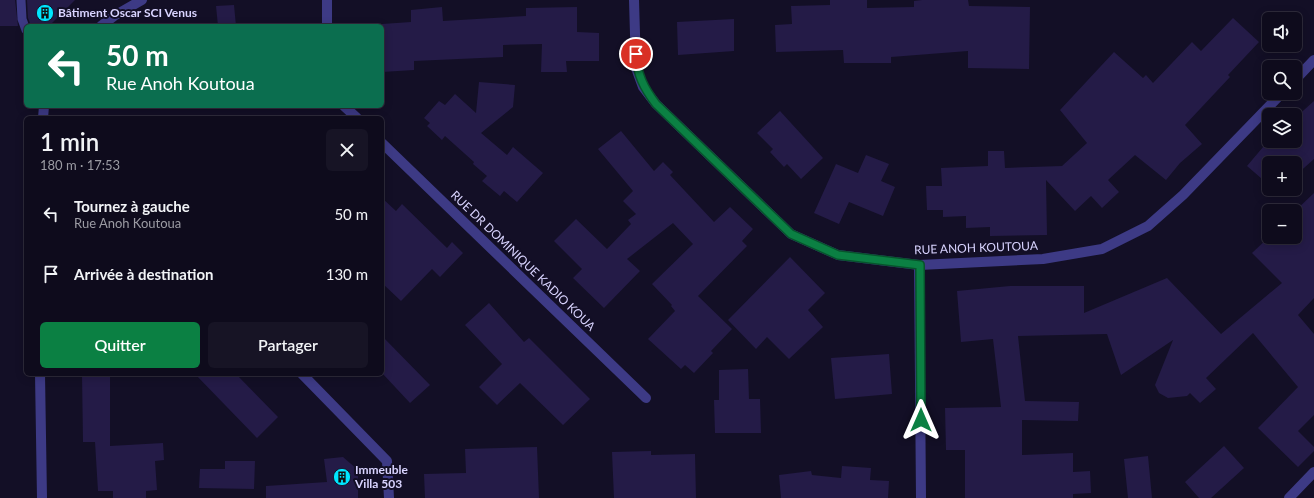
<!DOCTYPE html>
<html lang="fr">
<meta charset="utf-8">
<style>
:root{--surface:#0e0b1c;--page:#171425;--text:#f1f3f6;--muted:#9b9ba3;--line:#2e2b3b;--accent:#0b8043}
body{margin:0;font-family:Lato,sans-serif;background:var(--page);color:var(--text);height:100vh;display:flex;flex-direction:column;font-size:15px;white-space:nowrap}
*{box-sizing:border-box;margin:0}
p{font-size:13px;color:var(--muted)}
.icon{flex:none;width:22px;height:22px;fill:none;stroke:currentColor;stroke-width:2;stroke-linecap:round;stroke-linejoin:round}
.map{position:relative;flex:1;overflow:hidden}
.details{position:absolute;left:24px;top:116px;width:360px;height:260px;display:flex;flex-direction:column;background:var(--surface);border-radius:6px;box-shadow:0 2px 10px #0003,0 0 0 1px var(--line)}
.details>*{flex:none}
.hud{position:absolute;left:24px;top:24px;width:360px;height:84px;border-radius:6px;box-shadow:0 2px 10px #0003,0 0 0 1px var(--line);background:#0b6e4f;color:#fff;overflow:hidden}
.tools{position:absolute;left:1262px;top:12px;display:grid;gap:8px}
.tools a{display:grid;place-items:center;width:40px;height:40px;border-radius:6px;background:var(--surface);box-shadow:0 2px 10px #0003,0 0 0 1px var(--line);font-size:20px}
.pin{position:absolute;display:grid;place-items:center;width:34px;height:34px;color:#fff;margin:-17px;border:2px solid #fff;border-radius:50%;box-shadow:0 1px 4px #0007}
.me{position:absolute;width:44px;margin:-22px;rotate:0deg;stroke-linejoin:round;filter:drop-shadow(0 0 3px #0008)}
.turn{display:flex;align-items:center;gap:14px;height:84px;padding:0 16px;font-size:18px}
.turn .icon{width:52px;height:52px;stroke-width:2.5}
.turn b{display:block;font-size:28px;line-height:34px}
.round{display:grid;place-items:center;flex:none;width:42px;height:42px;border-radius:6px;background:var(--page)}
.overview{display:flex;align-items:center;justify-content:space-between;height:68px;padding:0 16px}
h1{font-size:24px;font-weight:600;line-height:30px}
.action{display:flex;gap:8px;margin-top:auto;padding:8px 16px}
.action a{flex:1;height:46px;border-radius:6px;background:var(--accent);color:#fff;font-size:16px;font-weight:600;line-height:46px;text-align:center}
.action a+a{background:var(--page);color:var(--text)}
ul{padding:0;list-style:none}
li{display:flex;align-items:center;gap:12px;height:60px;padding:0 16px}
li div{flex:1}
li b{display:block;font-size:15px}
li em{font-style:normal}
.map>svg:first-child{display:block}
.building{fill:#241b47}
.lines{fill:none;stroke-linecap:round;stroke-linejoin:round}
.lane{stroke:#3d3a85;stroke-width:9}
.street{stroke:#3d3a85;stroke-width:10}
.route-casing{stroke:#07532c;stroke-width:10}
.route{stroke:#0b8043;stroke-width:7}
.labels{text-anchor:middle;stroke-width:4;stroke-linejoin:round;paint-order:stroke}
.poi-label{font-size:12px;font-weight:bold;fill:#d9d4ff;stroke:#130f26;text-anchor:start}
.street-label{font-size:12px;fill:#d9d4ff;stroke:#130f26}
</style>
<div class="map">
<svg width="1314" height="498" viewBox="0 0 1314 498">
<rect width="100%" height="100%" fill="#130f26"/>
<!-- building -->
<path class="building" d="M0 0H15L18 26H0Z
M27 0H75L49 26H31L28 18Z
M830 0H867V8L914 7V1L922 0H968L969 6 1030 7 1029 69 968 68V51L891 57V63H844L843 50 776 52 775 25 792 24 791 6 830 5Z
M234 5 236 26H218L216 6Z
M442 7 443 21 526 16V8L577 7V32L599 33V61H566L567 72H541L542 44 503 45V57L414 61V70L382 72V24L411 22V10Z
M1233 18 1259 42 1228 75 1230 77 1185 125 1202 144 1180 163 1166 180 1135 155 1108 180 1119 192 1102 208 1091 196 1075 211 1046 180 1047 235 990 236V227L966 228V216L943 217V210H927L926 186H942L941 168 988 166V151H1004L1005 168 1062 166 1087 143 1060 110 1114 52 1143 78 1146 75 1153 83 1192 42 1201 51Z
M734 19V51L678 55 677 22Z
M479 82 515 85 513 107 481 133 507 155 513 147 543 173 517 202 504 191 500 196 482 181 487 176 473 164 474 162 445 136 442 140 427 126 430 123 424 118 439 101 445 105 455 94 476 113Z
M1314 101V159L1295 176V163H1269V185L1247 166 1269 140 1295 141V118Z
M780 111 823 158 801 179 787 164 784 167 770 152 773 149 757 133Z
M621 131 654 171 663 162 673 172 670 175 714 222 730 207 753 229 742 241 747 246 698 296 732 329 711 351 713 353 694 373 685 365 681 369 648 339 675 311 671 306 672 305 652 284 693 244 673 223 627 259 640 271 604 308 573 278 582 269 554 241 576 219 607 249 631 224 628 220 636 214 623 201 633 191 598 149Z
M866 155 889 164 881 181 895 187 883 216 849 202 839 224 814 213 836 164 858 173Z
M1314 193V298L1298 315 1314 334V415L1298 431 1314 447V451L1298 467 1258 428 1298 387 1253 333 1206 378 1216 389 1200 403 1190 393 1187 396 1168 398 1159 393 1155 385 1173 340 1121 375 1107 334 1018 336 1025 401 1079 402 1078 421 1022 420V455L1073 453V472L1090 471 1091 493 1073 494V498H965V450H946L945 408 1001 407 993 339 961 342 957 291 1010 286H1084V313L1167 278 1221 334 1282 283 1252 253 1269 237H1295V211Z
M382 198 396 211 402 204 447 248 452 242 463 253 440 277 432 269 401 301 382 283Z
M790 257 825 293 808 310 823 327 789 359 767 337 756 349 728 320Z
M489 303 524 342 529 338 590 399 563 425 520 383 497 405 479 387 502 364 465 325Z
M382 336 430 385 410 403 382 373Z
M889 354 892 394 835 399 831 358Z
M748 369 749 399H760L761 433H715L714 400H719V370Z
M82 374H110V446L163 443 164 460 155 461 157 490 146 491V498H113V491H98L95 442H83Z
M195 374H236L278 417 257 438Z
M1224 446 1244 468 1211 498H1199L1185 482Z
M537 447 539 498H425L424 474 466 473 465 449Z
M651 451V455L695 454 696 498H614L612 452Z
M1148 456 1152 498H1128L1124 459Z
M343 457 358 470V498H266V486L327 482 324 459Z
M225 461H255L254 489 199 488 200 469H225Z
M842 466 871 468 870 480 889 481 888 498H781L779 475 811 471 812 475 841 478Z"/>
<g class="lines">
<!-- lane -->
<path class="lane" d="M21 0 22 19 26 30"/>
<!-- street -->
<path class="street" d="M327 0V26
M634 0 636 68 643 87 656 104 791 234 838 255 919 265 1043 259 1102 249 1148 226 1183 195 1282 93
M101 26 114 16 142 0
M1295 80 1314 60
M344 106 357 118
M43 118 44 106
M382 143 646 398
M919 265 921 498
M40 374 42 498
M302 374 387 461 389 498
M1289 498 1314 472"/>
</g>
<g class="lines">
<defs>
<path id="route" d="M636 54C637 75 644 88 656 104L791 234 838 255 920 265 921 420"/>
</defs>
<!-- route casing -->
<use href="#route" class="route-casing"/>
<!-- route -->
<use href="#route" class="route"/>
</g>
<!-- icons -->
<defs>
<symbol id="building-disc" viewBox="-11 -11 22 22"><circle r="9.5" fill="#00e5ff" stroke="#130f26"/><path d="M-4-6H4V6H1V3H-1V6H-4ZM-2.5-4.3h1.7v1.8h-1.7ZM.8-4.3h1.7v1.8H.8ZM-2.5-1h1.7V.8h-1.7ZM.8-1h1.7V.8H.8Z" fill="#111"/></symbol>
</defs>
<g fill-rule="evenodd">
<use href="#building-disc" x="35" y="3" width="20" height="20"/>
<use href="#building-disc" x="332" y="467" width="20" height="20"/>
</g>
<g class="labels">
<!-- poi labels -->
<g class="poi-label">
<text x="58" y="17">Bâtiment Oscar SCI Venus</text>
<text x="355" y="474">Immeuble<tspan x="355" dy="14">Villa 503</tspan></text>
</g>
<!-- street labels -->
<g class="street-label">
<text transform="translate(976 248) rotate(-2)" y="4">RUE ANOH KOUTOUA</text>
<text transform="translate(523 261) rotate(44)" y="4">RUE DR DOMINIQUE KADIO KOUA</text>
</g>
</g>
</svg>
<div class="tools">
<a><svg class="icon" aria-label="sound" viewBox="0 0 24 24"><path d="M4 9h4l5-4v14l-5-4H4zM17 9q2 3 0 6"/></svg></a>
<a><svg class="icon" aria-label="search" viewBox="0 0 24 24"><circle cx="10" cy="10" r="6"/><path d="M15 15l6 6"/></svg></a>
<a><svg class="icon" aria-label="layers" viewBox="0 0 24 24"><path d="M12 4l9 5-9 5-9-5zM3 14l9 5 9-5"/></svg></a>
<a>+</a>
<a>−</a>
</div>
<div class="pin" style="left:636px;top:54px;background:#d93025"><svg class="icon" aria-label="arrive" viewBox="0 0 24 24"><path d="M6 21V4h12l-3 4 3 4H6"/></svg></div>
<svg class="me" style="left:921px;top:420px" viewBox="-20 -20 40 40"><path d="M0-17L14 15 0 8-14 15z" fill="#0b8043" stroke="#fff" stroke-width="4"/></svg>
<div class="hud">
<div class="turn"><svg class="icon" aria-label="left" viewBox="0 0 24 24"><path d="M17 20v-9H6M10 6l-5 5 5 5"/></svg><div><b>50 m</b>Rue Anoh Koutoua</div></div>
</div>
<section class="details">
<div class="overview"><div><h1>1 min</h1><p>180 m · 17:53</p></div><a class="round"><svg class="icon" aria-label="close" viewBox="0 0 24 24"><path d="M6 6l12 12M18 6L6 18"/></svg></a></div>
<ul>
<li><svg class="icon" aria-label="left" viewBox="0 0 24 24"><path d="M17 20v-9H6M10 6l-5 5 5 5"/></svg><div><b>Tournez à gauche</b><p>Rue Anoh Koutoua</p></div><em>50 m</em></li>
<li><svg class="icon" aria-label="arrive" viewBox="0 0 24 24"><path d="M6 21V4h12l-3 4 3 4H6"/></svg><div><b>Arrivée à destination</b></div><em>130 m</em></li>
</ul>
<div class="action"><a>Quitter</a><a>Partager</a></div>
</section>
</div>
